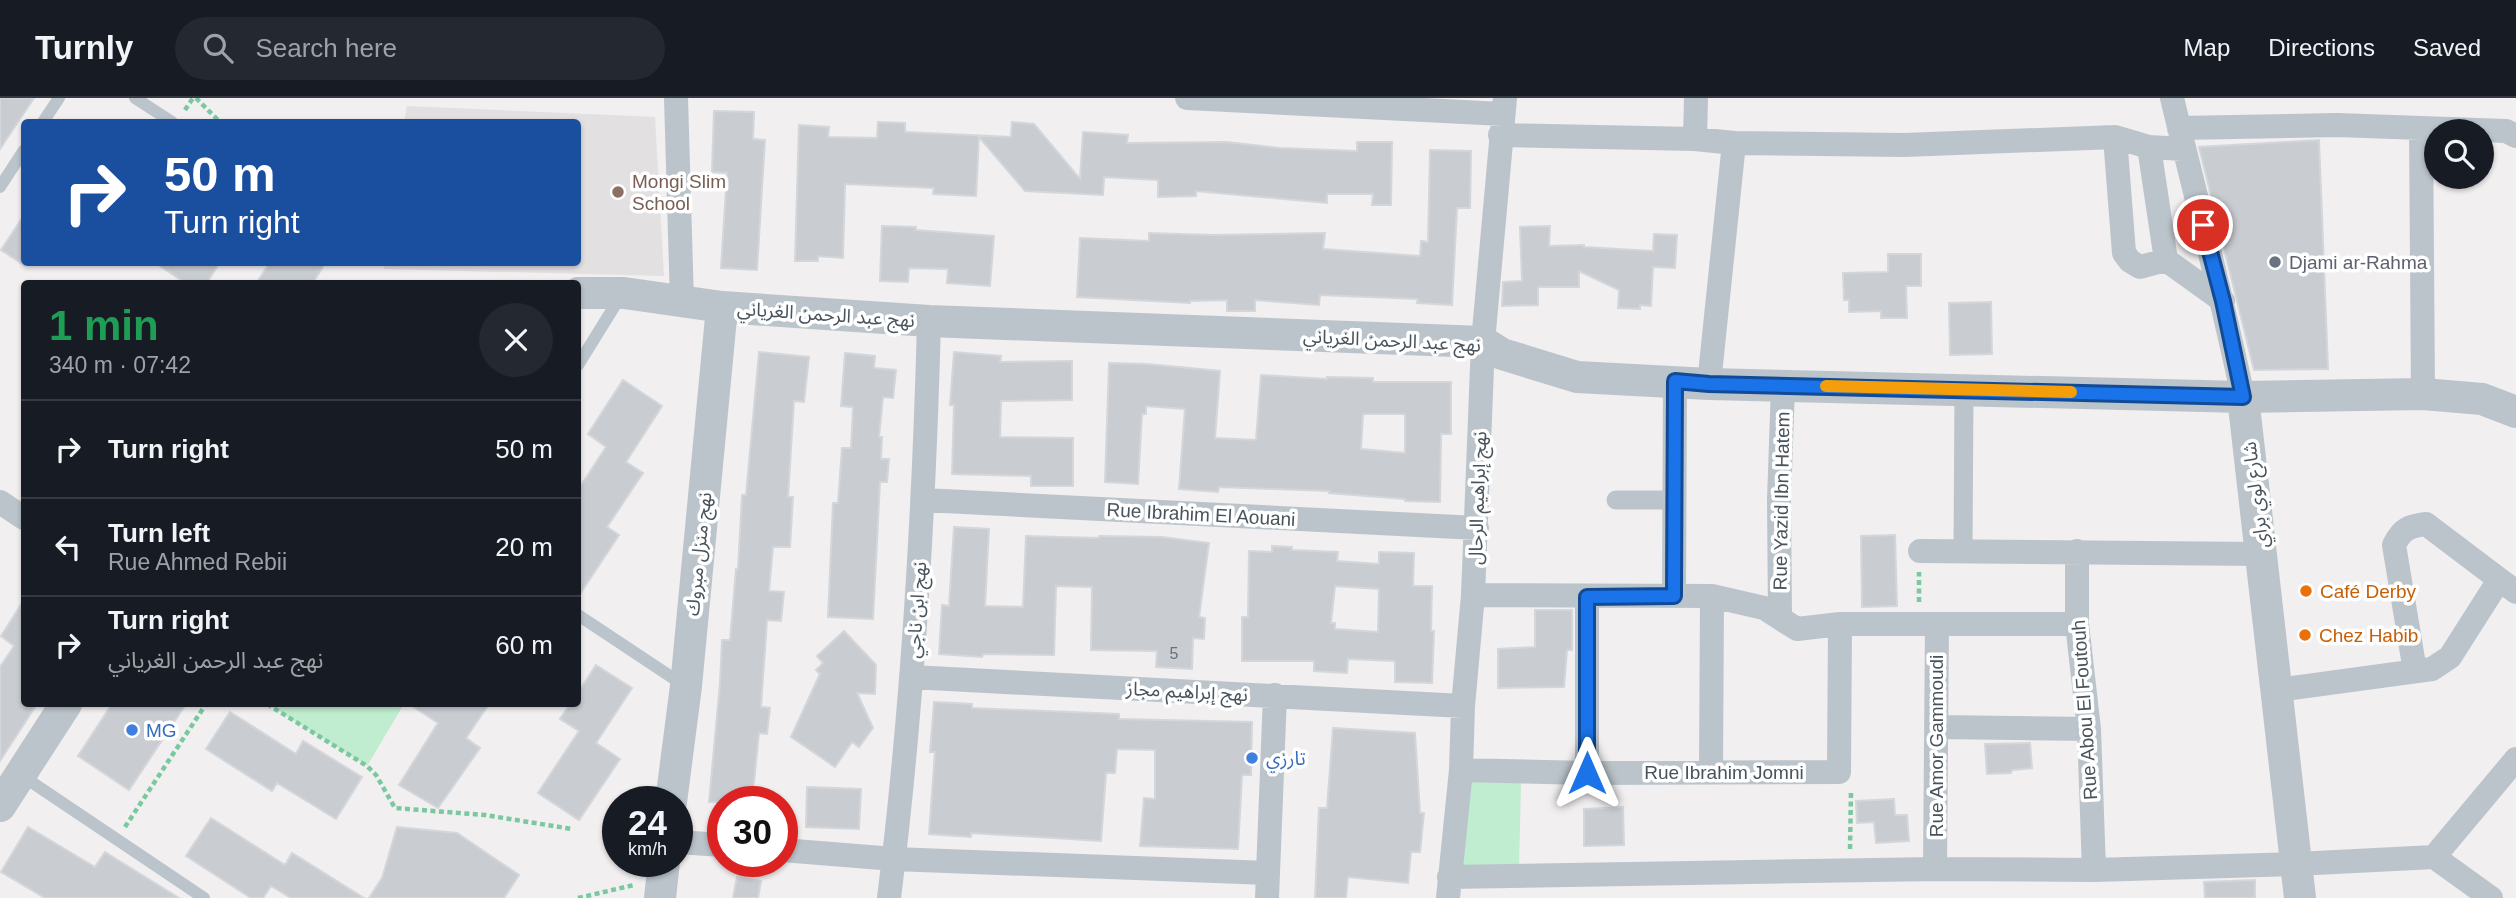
<!DOCTYPE html>
<meta charset="utf-8">
<style>
:root{--surface:#171b24;--page:#242831;--text:#f1f3f6;--muted:#9ea1a6;--line:#363941}
body{margin:0;font-family:Helvetica,"Noto Sans Arabic",sans-serif;background:var(--page);color:var(--text);height:100vh;display:flex;flex-direction:column;font-size:26px;white-space:nowrap}
*{box-sizing:border-box;margin:0}
p{font-size:23px;color:var(--muted)}
.icon{flex:none;width:38px;height:38px;fill:none;stroke:currentColor;stroke-width:2;stroke-linecap:round;stroke-linejoin:round}
.map{position:relative;flex:1;overflow:hidden}
.panel{position:absolute;left:21px;top:182px;width:560px;height:427px;display:flex;flex-direction:column;background:var(--surface);border-radius:7px;box-shadow:0 2px 5px #0004}
.panel>*{flex:none}
.guide{position:absolute;left:21px;top:21px;width:560px;height:147px;border-radius:7px;box-shadow:0 2px 5px #0004;background:#1a4fa0;color:#fff;overflow:hidden}
.fabs{position:absolute;left:2424px;top:21px;display:grid;gap:14px}
.fabs a{display:grid;place-items:center;width:70px;height:70px;border-radius:50%;background:var(--surface);box-shadow:0 2px 5px #0004;font-size:35px}
.speed{position:absolute;left:602px;top:688px;display:flex;gap:14px;font-size:35px;font-weight:700;text-align:center}
.speed>*{display:grid;place-content:center;width:91px;height:91px;border-radius:50%;background:var(--surface);box-shadow:0 2px 5px #0004;line-height:1}
.speed small{font-size:18px;font-weight:400}
.speed .limit{border:10px solid #d22;background:#fff;color:#111}
.pin{position:absolute;display:grid;place-items:center;width:60px;height:60px;color:#fff;margin:-30px;border:4px solid #fff;border-radius:50%;box-shadow:0 2px 7px #0007}
.me{position:absolute;width:77px;margin:-38px;rotate:0deg;stroke-linejoin:round;filter:drop-shadow(0 0 5px #0008)}
.turn{display:flex;align-items:center;gap:24px;height:147px;padding:0 28px;font-size:32px}
.turn .icon{width:91px;height:91px;stroke-width:2.5}
.turn b{display:block;font-size:49px;line-height:60px}
.round{display:grid;place-items:center;flex:none;width:74px;height:74px;border-radius:37px;background:var(--page)}
.head{display:flex;align-items:center;justify-content:space-between;height:119px;padding:0 28px}
h1{font-size:42px;font-weight:800;line-height:52px;color:#1e9e55}
ul{padding:0;list-style:none}
li{display:flex;align-items:center;gap:21px;height:98px;padding:0 28px;border-top:2px solid var(--line)}
li div{flex:1}
li b{display:block;font-size:26px}
li em{font-style:normal}
header{display:flex;align-items:center;gap:42px;box-sizing:border-box;height:98px;padding:0 35px;background:var(--surface);border-bottom:2px solid var(--line)}
header strong{font-size:33px}
nav{display:flex;gap:38px;margin-inline-start:auto;font-size:24px}
.search{width:490px;height:63px;background:var(--page);display:flex;align-items:center;gap:18px;box-sizing:border-box;padding:0 24px;border-radius:38px;color:var(--muted);font-size:26px}
.map>svg:first-child{display:block}
.education{fill:#e2e0e0}
.green{fill:#c0ecd0}
.building{fill:#c9ccd1;stroke:#d3d6da;stroke-width:2;fill-rule:evenodd}
.lines{fill:none;stroke-linecap:round;stroke-linejoin:round}
.path{stroke:#7ac89f;stroke-width:4.5;stroke-dasharray:5 3.5;stroke-linecap:butt}
.service{stroke:#bbc4cb;stroke-width:12}
.pedestrian{stroke:#bbc4cb;stroke-width:19}
.minor{stroke:#bbc4cb;stroke-width:24}
.tertiary{stroke:#bbc4cb;stroke-width:32}
.route-casing{stroke:#114b97;stroke-width:18}
.route{stroke:#1a73e8;stroke-width:12}
.slow{stroke:#f59e0b;stroke-width:12}
.education-dot{fill:#8d6e63;stroke:#fff;stroke-width:2.5}
.worship-dot{fill:#6b7280;stroke:#fff;stroke-width:2.5}
.food-dot{fill:#e8710a;stroke:#fff;stroke-width:2.5}
.shop-dot{fill:#3f7fe0;stroke:#fff;stroke-width:2.5}
.labels{text-anchor:middle;stroke-width:7;stroke-linejoin:round;paint-order:stroke}
.number-label{font-size:16px;fill:#687178}
.education-label{font-size:19px;fill:#785e54;stroke:#fff;text-anchor:start}
.worship-label{font-size:19px;fill:#5b616d;stroke:#fff;text-anchor:start}
.street-label{font-size:19px;fill:#48535b;stroke:#fff}
.food-label{font-size:19px;fill:#c56008;stroke:#fff;text-anchor:start}
.shop-label{font-size:19px;fill:#366cbe;stroke:#fff;text-anchor:start}
</style>
<header>
<strong>Turnly</strong>
<div class="search"><svg class="icon" aria-label="search" viewBox="0 0 24 24"><circle cx="10" cy="10" r="6"/><path d="M15 15l6 6"/></svg>Search here</div>
<nav><a>Map</a><a>Directions</a><a>Saved</a></nav>
</header>
<div class="map">
<svg width="2516" height="800" viewBox="0 0 2516 800">
<rect width="100%" height="100%" fill="#f1efef"/>
<!-- education -->
<path class="education" d="M407 8 655 19 664 178 384 171 385 164H578V24H404Z"/>
<!-- green -->
<path class="green" d="M267 606H404L367 668Z
M1463 683 1521 684 1519 768 1462 767Z"/>
<!-- building -->
<path class="building" d="M0 0H34L0 51Z
M714 13 754 14 753 41 765 42 757 172 721 170 727 75 712 74Z
M878 24 905 25V34L1011 39 1012 24 1034 26 1080 81 1083 34 1128 37 1127 45 1226 44 1280 50 1357 53V44H1392L1391 107H1372L1373 96H1327V105L1196 93V98L1158 99V82L1104 79 1103 97 1025 93 979 39 976 98 933 96 934 90 845 86 843 160 818 158V163H795L799 27 829 29 828 39 877 40Z
M2319 42 2328 271 2254 272 2199 49Z
M1430 52 1471 53 1470 110H1457L1452 207 1417 205 1418 201 1320 197 1319 207 1255 202V213H1227V202L1190 203V205L1077 199 1080 140 1149 143V135L1213 137 1325 135 1323 151 1420 158 1421 143 1428 144Z
M24 117V167L1 152Z
M882 128 916 129V132L994 138 990 188 947 185 948 171 909 170 908 184 880 183Z
M1550 128 1549 148 1584 147V149L1653 153 1654 136 1677 137 1675 170 1653 169 1651 208 1640 207V211L1618 210 1619 192 1579 173V189H1538V207L1502 208 1503 184 1522 183 1520 129Z
M1888 156H1921V188H1906L1907 220H1881V213L1849 214V202H1844L1843 175 1888 174Z
M154 164H220L206 186H187Z
M270 164H326L312 186H256Z
M1991 204 1992 256 1950 257 1949 205Z
M759 254 809 259 804 304 794 303 788 399H793L790 449H773L769 493 784 494 781 523 767 522 761 609 770 610 767 636 759 635 752 704H709L720 585 722 542H730L736 471H738L742 397H746Z
M954 254 1001 258 1000 264 1072 263V302L1001 303 1000 339 1073 340V388H1031V378L952 376 954 307H950Z
M845 255 875 258 874 270 896 272 893 300 883 299 879 339H882L881 361H889L887 384H880L873 521 828 519 833 405H838L842 350H851L853 309 841 308Z
M1109 265 1147 266 1220 273 1215 340 1256 342 1261 277 1327 281V279L1373 280V284H1451V336H1441L1440 404 1405 403V401L1329 395V393L1219 389 1218 394 1179 391 1185 311 1146 308V316H1142L1138 386 1105 384ZM1363 316H1405V355L1361 351Z
M623 282 662 308 626 364 643 375 607 429 619 437 578 499V392L606 349 588 336Z
M954 429 989 431 985 508 1023 509 1026 438 1099 440V438L1162 439 1209 445 1199 519 1205 520 1204 541 1193 540 1192 571 1156 569 1157 553 1091 552 1092 489 1056 488 1054 557 983 556 982 559 939 556 942 507 949 508Z
M1895 437 1897 508 1862 509 1861 438Z
M1272 448 1292 449V452L1338 454 1337 463 1379 466V454L1414 455 1413 488H1432L1431 533H1434L1432 585 1395 584V563L1348 561 1347 575 1314 573V563H1242V519H1248L1249 453 1272 454ZM1335 488 1379 491 1378 534 1335 531V525H1331Z
M24 502V606H37L0 663V569L14 548 1 538Z
M1535 512H1572V552H1567L1564 589 1498 590V551L1535 549Z
M844 533 876 567 875 596 857 595 873 630 859 649 852 644 835 669 791 639 820 576 816 572 823 565 817 558Z
M596 567 632 590 596 645 620 661 579 722 538 695 579 633 560 621 570 606H578V595Z
M934 604 972 606V610L1119 616V621L1252 624 1251 677H1242L1238 751 1140 748 1144 700 1155 701V652L1117 651 1115 675H1106L1101 743 971 735V739L929 736 935 654H930Z
M112 606H186L129 692 78 658Z
M409 606H489L466 640 480 650 438 710 399 687 438 625Z
M230 614 296 656 303 643 362 679 336 721 277 685 272 693 206 651Z
M1333 630 1415 635 1420 715H1424L1420 754H1411L1408 785 1348 779 1346 800H1315L1319 710H1327Z
M2030 645 2032 670 2012 672 2011 675 1987 676 1985 646Z
M807 689 861 691 859 731 806 729Z
M1894 701 1895 717H1907L1909 743 1876 745 1874 724 1857 725 1856 703Z
M1623 709 1624 747 1584 748V711Z
M211 720 285 767 292 755 364 800H291L271 788 263 800H251L186 758Z
M28 729 95 769 105 754 179 800H45L1 774Z
M397 729 457 735 519 777 504 800H369L382 780Z
M737 779 761 783 758 800H733Z
M2255 782V800H2205L2204 784Z"/>
<g class="lines">
<!-- path -->
<path class="path" d="M196 0 220 24
M185 12 193 0
M1919 504V474
M267 606 367 668 376 677 395 710 485 717 572 731
M125 729 206 606
M1850 751 1851 693
M578 800 634 787"/>
<!-- service -->
<path class="service" d="M135 0 172 24
M43 24 59 0
M0 89 24 52
M578 267 622 196
M578 517 685 588
M21 677 204 800"/>
<!-- pedestrian -->
<path class="pedestrian" d="M1616 402H1675
M1963 453 1964 291"/>
<!-- minor -->
<path class="minor" d="M676 0 682 204
M1187 0 1503 16
M2172 0C2196 100 2222 199 2243 299
M2179 30 2337 27 2506 33 2516 38
M2421 30 2423 296
M1500 37 1695 41 1734 45 1904 47 2115 39 2149 49 2183 51
M2115 39 2124 155 2130 163 2140 169 2166 162 2223 203
M1695 41 1696 0
M2149 49 2166 162
M1709 286 1734 45
M924 402 1477 430
M0 404 24 420
M1920 453 2261 456
M2077 453V526L2089 631 2094 772
M1473 497 1712 498 1764 510 1797 531 1840 526H2077
M1674 498 1675 283
M1780 519 1779 402 1783 288
M2415 573 2394 447C2402 431 2409 428 2426 426L2516 494
M911 579 1463 608
M2278 592 2432 571 2450 559 2499 482
M1937 629 2089 631
M1461 672 1587 675 1839 674 1840 526
M1711 674 1712 498
M1587 675V499
M677 744 723 747
M782 752 894 761 1268 775
M2434 759 2516 661
M1935 771 1937 526
M1449 779 1935 771 2094 772 2296 766 2434 759 2491 800
M889 800C913 608 924 416 929 223
M1267 800 1275 597
M1448 800 1461 672 1463 608 1473 497 1483 244 1505 0"/>
<!-- tertiary -->
<path class="tertiary" d="M578 195H624L722 209 929 223 1483 244 1502 256 1577 279 1709 286 2243 299 2423 296 2482 301 2516 314
M2243 299 2300 800
M671 704 686 588 722 209
M0 708 66 606
M660 800 664 763"/>
</g>
<g class="lines">
<defs>
<path id="route" d="M1587 675V499L1674 498 1675 283 1709 286 2243 299 2223 203 2203 127"/>
</defs>
<!-- route casing -->
<use href="#route" class="route-casing"/>
<!-- route -->
<use href="#route" class="route"/>
<!-- slow -->
<path class="slow" d="M1826 288 2071 294"/>
</g>
<!-- markers -->
<circle class="education-dot" cx="618" cy="94" r="7"/>
<circle class="worship-dot" cx="2275" cy="164" r="7"/>
<g class="food-dot">
<circle cx="2306" cy="493" r="7"/>
<circle cx="2305" cy="537" r="7"/>
</g>
<g class="shop-dot">
<circle cx="132" cy="632" r="7"/>
<circle cx="1252" cy="660" r="7"/>
</g>
<g class="labels">
<!-- number labels -->
<g class="number-label">
<text x="1174" y="561">5</text>
</g>
<!-- education labels -->
<g class="education-label">
<text x="632" y="90">Mongi Slim<tspan x="632" dy="22">School</tspan></text>
</g>
<!-- worship labels -->
<g class="worship-label">
<text x="2289" y="171">Djami ar-Rahma</text>
</g>
<!-- street labels -->
<g class="street-label">
<text transform="translate(826 216) rotate(4)" y="7">نهج عبد الرحمن الغرياني</text>
<text transform="translate(1392 242) rotate(3)" y="7">نهج عبد الرحمن الغرياني</text>
<text transform="translate(2255 397) rotate(-97)" y="7">شارع لوي براي</text>
<text transform="translate(1477 400) rotate(-88)" y="7">نهج إبراهيم الرحال</text>
<text transform="translate(1781 403) rotate(-89)" y="7">Rue Yazid Ibn Hatem</text>
<text transform="translate(1201 416) rotate(3)" y="7">Rue Ibrahim El Aouani</text>
<text transform="translate(698 456) rotate(-84)" y="7">نهج منزل مبروك</text>
<text transform="translate(916 512) rotate(-86)" y="7">نهج ابن ناجي</text>
<text transform="translate(1187 593) rotate(3)" y="7">نهج إبراهيم مجاز</text>
<text transform="translate(2084 612) rotate(-94)" y="7">Rue Abou El Foutouh</text>
<text transform="translate(1936 648) rotate(-90)" y="7">Rue Amor Gammoudi</text>
<text x="1724" y="681">Rue Ibrahim Jomni</text>
</g>
<!-- food labels -->
<g class="food-label">
<text x="2320" y="500">Café Derby</text>
<text x="2319" y="544">Chez Habib</text>
</g>
<!-- shop labels -->
<g class="shop-label">
<text x="146" y="639">MG</text>
<text x="1266" y="667">تارزي</text>
</g>
</g>
</svg>
<div class="fabs">
<a><svg class="icon" aria-label="search" viewBox="0 0 24 24"><circle cx="10" cy="10" r="6"/><path d="M15 15l6 6"/></svg></a>
</div>
<div class="speed"><div>24<small>km/h</small></div><div class="limit">30</div></div>
<div class="pin" style="left:2203px;top:127px;background:#d93025"><svg class="icon" aria-label="arrive" viewBox="0 0 24 24"><path d="M6 21V4h12l-3 4 3 4H6"/></svg></div>
<svg class="me" style="left:1587px;top:675px" viewBox="-20 -20 40 40"><path d="M0-17L14 15 0 8-14 15z" fill="#1a73e8" stroke="#fff" stroke-width="4"/></svg>
<div class="guide">
<div class="turn"><svg class="icon" aria-label="right" viewBox="0 0 24 24"><path d="M7 20v-9h11M14 6l5 5-5 5"/></svg><div><b>50 m</b>Turn right</div></div>
</div>
<section class="panel">
<div class="head"><div><h1>1 min</h1><p>340 m · 07:42</p></div><a class="round"><svg class="icon" aria-label="close" viewBox="0 0 24 24"><path d="M6 6l12 12M18 6L6 18"/></svg></a></div>
<ul>
<li><svg class="icon" aria-label="right" viewBox="0 0 24 24"><path d="M7 20v-9h11M14 6l5 5-5 5"/></svg><div><b>Turn right</b></div><em>50 m</em></li>
<li><svg class="icon" aria-label="left" viewBox="0 0 24 24"><path d="M17 20v-9H6M10 6l-5 5 5 5"/></svg><div><b>Turn left</b><p>Rue Ahmed Rebii</p></div><em>20 m</em></li>
<li><svg class="icon" aria-label="right" viewBox="0 0 24 24"><path d="M7 20v-9h11M14 6l5 5-5 5"/></svg><div><b>Turn right</b><p>نهج عبد الرحمن الغرياني</p></div><em>60 m</em></li>
</ul>
</section>
</div>
